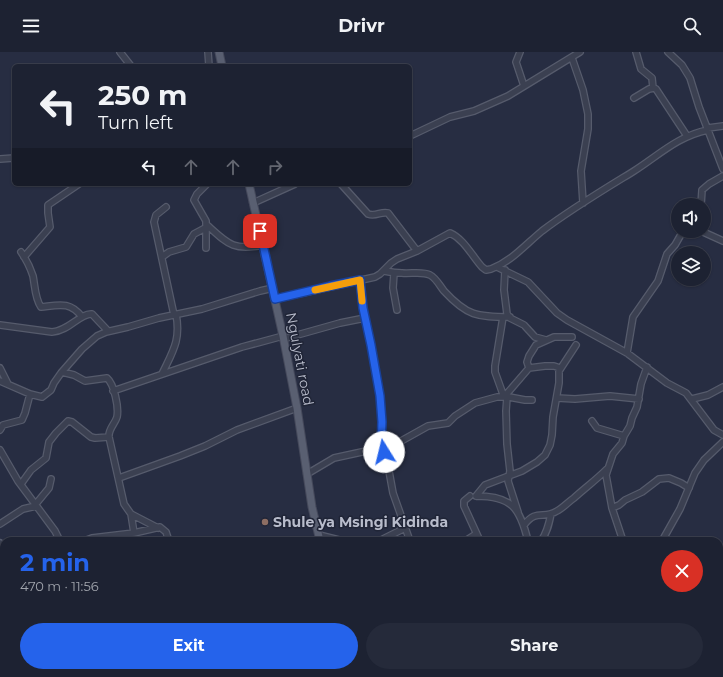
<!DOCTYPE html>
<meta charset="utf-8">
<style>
:root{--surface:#1d2232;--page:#252a3a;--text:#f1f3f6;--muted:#a0a4ac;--line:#3b3f4d;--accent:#2563eb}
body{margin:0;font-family:Montserrat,sans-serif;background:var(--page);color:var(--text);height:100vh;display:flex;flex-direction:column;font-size:15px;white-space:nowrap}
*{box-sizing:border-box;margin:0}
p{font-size:13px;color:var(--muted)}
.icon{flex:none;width:22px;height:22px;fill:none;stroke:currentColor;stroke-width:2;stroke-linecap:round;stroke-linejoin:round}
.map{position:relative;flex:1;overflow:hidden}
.side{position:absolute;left:0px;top:485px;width:723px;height:140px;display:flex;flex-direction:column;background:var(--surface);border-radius:12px 12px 0 0;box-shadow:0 1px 3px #0004,0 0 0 1px var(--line)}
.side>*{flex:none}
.hud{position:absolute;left:12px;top:12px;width:400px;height:122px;border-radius:6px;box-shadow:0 1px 3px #0004,0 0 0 1px var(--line);background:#1d2232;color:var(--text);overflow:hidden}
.controls{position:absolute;left:671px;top:146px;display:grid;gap:8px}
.controls a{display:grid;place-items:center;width:40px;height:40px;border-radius:50%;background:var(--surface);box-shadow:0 1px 3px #0004,0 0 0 1px var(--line);font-size:20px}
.pin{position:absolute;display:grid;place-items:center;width:34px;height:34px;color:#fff;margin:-17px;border-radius:8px;box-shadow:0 2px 6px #0006}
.me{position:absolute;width:44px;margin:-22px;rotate:351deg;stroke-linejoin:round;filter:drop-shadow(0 0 3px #0008)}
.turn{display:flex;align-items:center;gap:14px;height:84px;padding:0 20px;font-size:18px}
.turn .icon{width:52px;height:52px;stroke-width:2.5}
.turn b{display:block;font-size:28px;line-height:34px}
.lanes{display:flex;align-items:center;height:38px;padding:0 20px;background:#0003;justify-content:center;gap:20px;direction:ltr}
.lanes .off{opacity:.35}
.round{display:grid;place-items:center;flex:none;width:42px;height:42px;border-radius:21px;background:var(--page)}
.headline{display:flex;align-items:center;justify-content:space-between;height:68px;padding:0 20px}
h1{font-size:24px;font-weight:700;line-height:30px;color:var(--accent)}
.button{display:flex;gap:8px;margin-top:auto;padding:8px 20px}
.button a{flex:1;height:46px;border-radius:24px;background:var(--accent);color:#fff;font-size:16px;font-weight:700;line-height:46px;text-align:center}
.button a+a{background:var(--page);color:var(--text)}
header{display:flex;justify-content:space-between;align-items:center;height:52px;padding:0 20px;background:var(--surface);font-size:18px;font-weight:700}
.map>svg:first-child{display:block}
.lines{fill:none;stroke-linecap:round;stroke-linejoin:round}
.minor-casing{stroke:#565b6c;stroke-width:8}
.major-casing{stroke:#45495b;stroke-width:9}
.minor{stroke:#3b4051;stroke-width:5.5}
.major{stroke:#595f71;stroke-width:7}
.route-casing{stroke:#184099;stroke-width:10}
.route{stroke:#2563eb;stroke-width:7}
.slow{stroke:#f59e0b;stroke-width:7}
.education-dot{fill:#8d6e63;stroke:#202537;stroke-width:1.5}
.labels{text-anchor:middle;stroke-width:3;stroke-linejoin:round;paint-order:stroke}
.street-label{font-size:14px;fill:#b8bccb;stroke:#202537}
.poi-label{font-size:14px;font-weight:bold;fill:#b8bccb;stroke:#202537;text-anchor:start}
</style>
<header><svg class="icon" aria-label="menu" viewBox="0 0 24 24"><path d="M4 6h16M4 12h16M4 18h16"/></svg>Drivr<svg class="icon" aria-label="search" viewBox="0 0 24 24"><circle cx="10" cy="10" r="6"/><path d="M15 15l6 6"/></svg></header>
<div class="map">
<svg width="723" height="625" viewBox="0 0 723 625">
<rect width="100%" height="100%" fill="#272d42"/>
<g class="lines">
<defs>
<path id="minor" d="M120 0 131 14
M208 0 209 14
M520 0 516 10 524 34
M636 0 641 17 652 26 653 36
M668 0 682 13 690 26 699 55 723 117
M572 6 583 38 588 62V77L581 119 583 151
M634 46 649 37 654 36 656 37 687 84
M708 76 723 74
M410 84 450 65 474 59 508 44 580 0
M0 107 14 106
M341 132 368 162C376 165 381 159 388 161L417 199
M253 151 295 132
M701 153 702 138 709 132 723 124
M166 155 156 163 154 170 174 263
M207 173C228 192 233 199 263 193
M701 179 723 189
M681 181 689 182 695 179
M206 196V169L194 148 197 142 207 132
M21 200C26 207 30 215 33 224 35 234 35 247 41 255 59 253 70 249 82 265
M24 205 50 175 48 161V153L79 132
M162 205 169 200 186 195 194 182 207 175
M497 215 528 230 557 261 567 268 627 301 667 331 686 341 714 378 723 383
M505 218 504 238 507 262 510 266 524 273 535 285 546 288
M384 219C390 220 396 221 402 221 410 222 423 219 430 223 436 226 440 234 444 239 467 264 477 265 510 265
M394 221 393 236 397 258
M360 228 363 256 371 293 380 344 382 370 381 396
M275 247 375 225 380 222 391 211 397 207 417 199 450 181C464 187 472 204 482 215L486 218 491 217C512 209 525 193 542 179 571 157 603 138 634 119 659 103 678 84 708 78
M503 265 495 314V320L504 345 529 316 545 314H554L560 316
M0 273 52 280C69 279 80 261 92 262L108 279
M283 287 340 271 365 266
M627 301 633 265 658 229 667 202 675 193 683 179
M0 316 8 332
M529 316 527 310 529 304 536 293 554 285H572
M62 320 74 323 85 329 107 326C114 332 119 355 117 365 115 372 108 377 109 385L124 452 131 462 134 481
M162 322C173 299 181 288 176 262
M0 329 30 342 42 345 51 338 54 331 61 321 82 297 97 284 106 280 128 275 159 266 202 257 260 239 273 236
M113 339 242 295 283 284
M507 345 506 359 507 392 510 419 508 429 518 460
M557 346 575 347 610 344 639 347
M692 347 708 343 723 335
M592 369 597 376 624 384
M0 378 3 373 22 368 25 361 30 342
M383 395 387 408 393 441 410 489
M0 398 18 429 55 479 60 489
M307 422 334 406 394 393 428 374 448 371 455 364 475 351 497 345H509L525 348H532
M119 426 180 404 205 394 237 378 297 356
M21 432 31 418 46 406 49 390 56 381 68 369 72 370 91 385 95 386 109 385
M470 444 464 449V454L480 489
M476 444 485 433 522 419 537 410 545 403 550 393 552 383 553 365 559 331V319L576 293
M476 444C512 444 520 456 528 489
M35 453 49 436 51 427
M612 456 619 453 625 448 642 440 659 427 669 426 681 431 689 436
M131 462 158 476
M0 472 23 457 36 454
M524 473C537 456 543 468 557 459 563 456 568 450 574 446 585 436 596 428 607 417
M319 483 343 489
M84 489 92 486 134 481 160 475 166 480 169 489
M379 489 405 476
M465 489 476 482
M541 489C547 481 549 472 551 462
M623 489 612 456 606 423 613 402 622 391 624 384 630 374 632 366 637 355 641 332 647 315
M662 489 680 457 695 421 704 408 723 390
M0 491 4 499
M0 528 4 531
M94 621 100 625
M201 621 202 625
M280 621 283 625
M503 621 507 625
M625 621 626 625
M677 621 680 625
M34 625 35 621
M438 625 445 621"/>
<path id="major" d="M219 0 222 14
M249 132 283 284 297 356 312 455 320 489
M353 621 354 625"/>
</defs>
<!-- minor casing -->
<use href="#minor" class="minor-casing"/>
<!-- major casing -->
<use href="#major" class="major-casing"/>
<!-- minor -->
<use href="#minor" class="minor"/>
<!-- major -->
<use href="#major" class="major"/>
</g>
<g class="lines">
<defs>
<path id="route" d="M260 179 275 247 330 234 360 228 363 256 371 293 380 344 382 370 381 396 383 395 384 400"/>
</defs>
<!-- route casing -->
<use href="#route" class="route-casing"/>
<!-- route -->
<use href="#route" class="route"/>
<!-- slow -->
<path class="slow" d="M315 238 360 228 362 249"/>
</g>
<!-- markers -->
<circle class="education-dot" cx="265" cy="470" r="4"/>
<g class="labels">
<!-- street labels -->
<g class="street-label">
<text transform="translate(300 307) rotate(79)" y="5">Ngulyati road</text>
</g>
<!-- poi labels -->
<g class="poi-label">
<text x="273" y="475">Shule ya Msingi Kidinda</text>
</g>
</g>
</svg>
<div class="controls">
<a><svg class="icon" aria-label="sound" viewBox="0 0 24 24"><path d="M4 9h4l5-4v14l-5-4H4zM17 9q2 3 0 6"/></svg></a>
<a><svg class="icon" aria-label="layers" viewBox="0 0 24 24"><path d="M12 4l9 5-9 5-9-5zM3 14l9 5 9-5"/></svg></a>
</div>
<div class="pin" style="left:260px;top:179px;background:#d93025"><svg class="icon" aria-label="arrive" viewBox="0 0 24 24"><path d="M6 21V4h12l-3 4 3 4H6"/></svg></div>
<svg class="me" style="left:384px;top:400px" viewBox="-20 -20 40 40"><circle r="19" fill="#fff"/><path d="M0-13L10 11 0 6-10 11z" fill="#2563eb"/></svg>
<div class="hud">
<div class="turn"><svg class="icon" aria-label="left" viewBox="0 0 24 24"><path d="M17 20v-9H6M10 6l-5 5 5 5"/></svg><div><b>250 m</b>Turn left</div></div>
<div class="lanes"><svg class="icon" aria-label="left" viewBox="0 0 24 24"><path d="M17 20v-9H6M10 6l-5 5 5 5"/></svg><svg class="icon off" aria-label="ahead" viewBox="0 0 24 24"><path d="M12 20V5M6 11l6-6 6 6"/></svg><svg class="icon off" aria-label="ahead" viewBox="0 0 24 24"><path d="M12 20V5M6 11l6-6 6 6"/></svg><svg class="icon off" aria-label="right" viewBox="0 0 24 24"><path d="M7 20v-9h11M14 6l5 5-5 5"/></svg></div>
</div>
<section class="side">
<div class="headline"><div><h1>2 min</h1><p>470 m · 11:56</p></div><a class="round" style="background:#d93025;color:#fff"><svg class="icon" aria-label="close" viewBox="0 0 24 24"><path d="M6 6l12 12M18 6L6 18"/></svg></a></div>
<div class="button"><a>Exit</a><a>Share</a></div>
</section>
</div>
